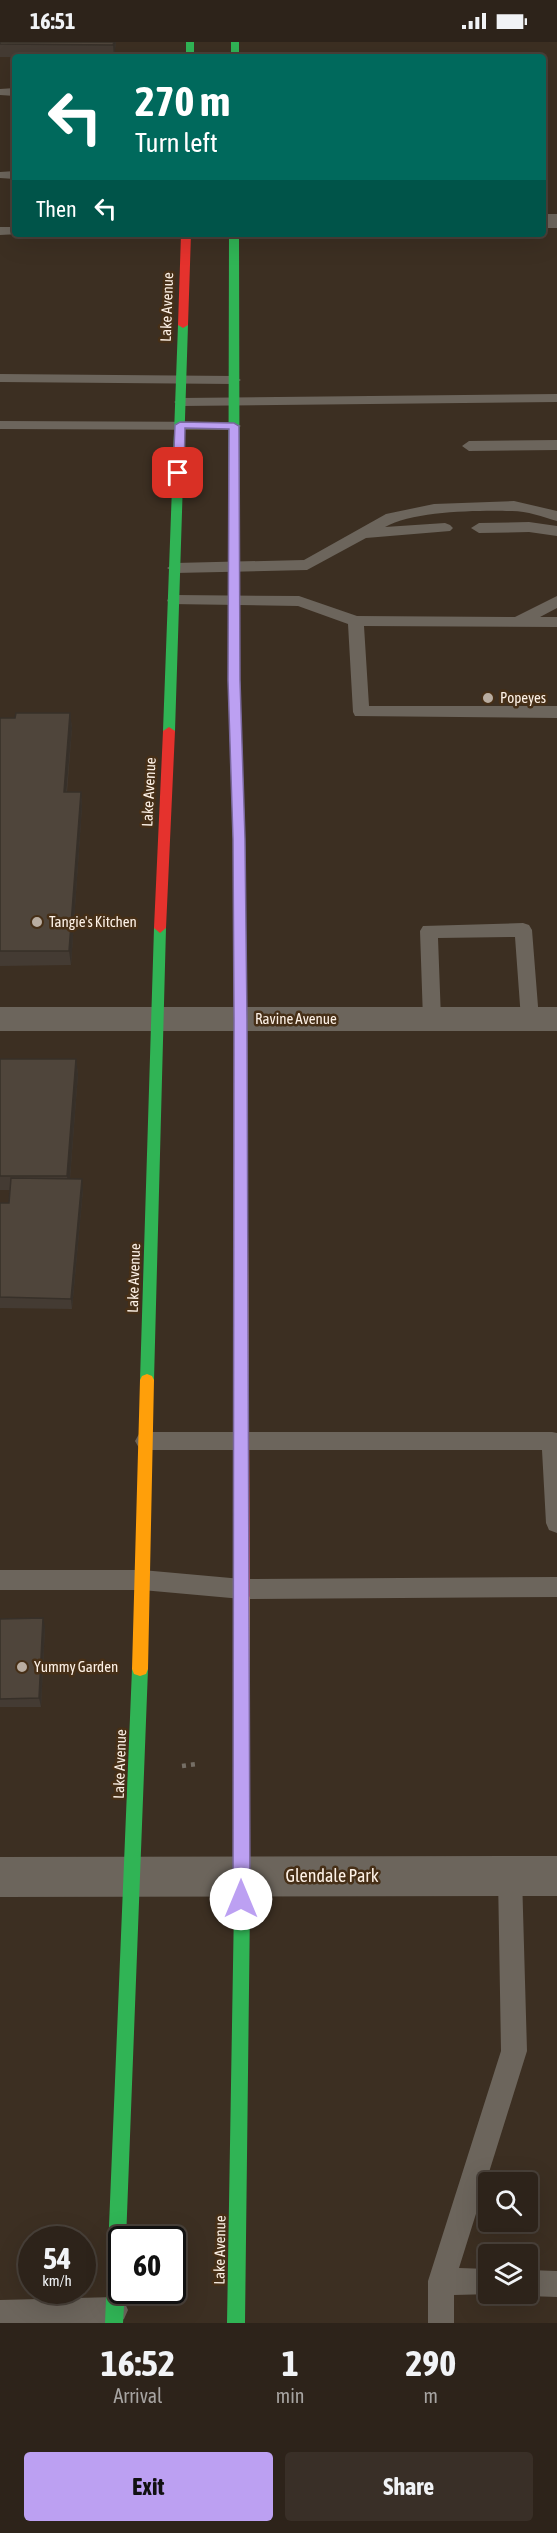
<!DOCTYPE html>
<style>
:root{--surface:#2d231a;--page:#392f27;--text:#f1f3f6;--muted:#a7a4a2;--line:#484039;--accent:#bca0f2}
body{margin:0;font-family:"Asap Condensed",sans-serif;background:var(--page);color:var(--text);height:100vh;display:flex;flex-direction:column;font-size:22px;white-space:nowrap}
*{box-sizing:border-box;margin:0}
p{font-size:20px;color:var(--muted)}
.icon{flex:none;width:33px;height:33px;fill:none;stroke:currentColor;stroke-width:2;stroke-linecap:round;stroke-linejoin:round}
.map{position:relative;height:2281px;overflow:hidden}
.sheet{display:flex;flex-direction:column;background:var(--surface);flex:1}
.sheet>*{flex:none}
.banner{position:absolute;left:12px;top:12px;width:534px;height:183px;border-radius:6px;box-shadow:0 6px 24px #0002,0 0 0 2px var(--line);background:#00695c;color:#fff;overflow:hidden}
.buttons{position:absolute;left:478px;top:2130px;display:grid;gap:12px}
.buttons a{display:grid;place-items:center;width:60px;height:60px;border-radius:6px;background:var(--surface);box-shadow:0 6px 24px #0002,0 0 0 2px var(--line);font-size:30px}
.speed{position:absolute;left:18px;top:2184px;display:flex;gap:12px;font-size:30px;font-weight:700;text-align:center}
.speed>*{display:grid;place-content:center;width:78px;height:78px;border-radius:50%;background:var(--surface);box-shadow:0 6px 24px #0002,0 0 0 2px var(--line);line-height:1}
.speed small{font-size:15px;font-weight:400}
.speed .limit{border:3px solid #111;border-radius:9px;background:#fff;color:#111}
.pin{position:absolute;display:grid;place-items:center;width:51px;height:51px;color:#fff;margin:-26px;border-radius:12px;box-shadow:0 3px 9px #0006}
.me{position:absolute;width:66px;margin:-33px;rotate:0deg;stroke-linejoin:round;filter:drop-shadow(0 0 4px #0008)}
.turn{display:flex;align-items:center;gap:21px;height:126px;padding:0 24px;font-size:27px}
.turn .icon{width:78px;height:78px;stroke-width:2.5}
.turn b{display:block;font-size:42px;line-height:51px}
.then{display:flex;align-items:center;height:57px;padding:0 24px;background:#0003;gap:12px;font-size:22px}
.eta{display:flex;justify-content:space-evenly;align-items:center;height:102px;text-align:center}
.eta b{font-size:36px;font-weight:700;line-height:42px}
.primary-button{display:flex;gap:12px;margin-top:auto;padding:12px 24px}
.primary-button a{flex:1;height:69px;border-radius:6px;background:var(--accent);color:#111;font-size:24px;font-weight:700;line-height:69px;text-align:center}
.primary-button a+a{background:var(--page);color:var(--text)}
.status{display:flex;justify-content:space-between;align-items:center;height:42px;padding:0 30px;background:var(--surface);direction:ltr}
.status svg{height:16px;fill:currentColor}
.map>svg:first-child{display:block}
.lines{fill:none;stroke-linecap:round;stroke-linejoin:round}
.path{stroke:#756e65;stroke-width:4.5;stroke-dasharray:4 5;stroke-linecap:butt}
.lane{fill:#6c655c;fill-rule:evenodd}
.street{fill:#6c655c;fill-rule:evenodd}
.fast{fill:#30b455;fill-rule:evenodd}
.slow{fill:#ff9f0a;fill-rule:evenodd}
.jam{fill:#e5322d;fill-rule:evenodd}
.wall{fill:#443b33}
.shaded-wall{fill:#373029}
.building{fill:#4f453b;stroke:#373029;stroke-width:1.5}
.route{fill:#bca0f2;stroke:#7a689d;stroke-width:1.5}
.poi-dot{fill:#b9ada1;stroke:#462f17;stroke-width:2}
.labels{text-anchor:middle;stroke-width:5;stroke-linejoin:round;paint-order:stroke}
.street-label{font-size:15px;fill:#fdf1e6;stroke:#462f17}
.poi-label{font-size:15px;fill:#fdf1e6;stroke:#462f17;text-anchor:start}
.near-street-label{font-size:18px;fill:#fdf1e6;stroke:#462f17}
</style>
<div class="status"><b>16:51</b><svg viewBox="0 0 49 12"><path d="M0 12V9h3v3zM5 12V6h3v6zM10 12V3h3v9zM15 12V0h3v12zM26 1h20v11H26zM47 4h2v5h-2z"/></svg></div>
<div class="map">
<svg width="557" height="2281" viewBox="0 0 557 2281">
<rect width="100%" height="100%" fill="#3c2f22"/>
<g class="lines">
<!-- path -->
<path class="path" d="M182 1724 197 1722"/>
<!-- lane -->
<path class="lane" d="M15 46V54L0 53V47Z
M15 129V137L0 136V130Z
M0 185H15V192H19L0 193Z
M0 332 234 334 241 338 234 342 0 340Z
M557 352V360L181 364 174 360 181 356Z
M0 379 234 380 241 384 234 388 0 387Z
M557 398V408L469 409 462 404 469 399Z
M514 459 557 469V479C543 475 527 469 512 469 479 468 413 469 385 485L445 481 450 483 453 486 450 489 366 496 307 528 175 531 167 526 175 521 304 518 386 472 434 462Z
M529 480 557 484V494L529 490 479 491 471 486 479 481Z
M175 553 299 554 357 574 515 575 557 554V566L540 575H557V585L364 584 369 664H557V676L355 674 353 670 348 582 298 564 169 562 167 558Z
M523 881 529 883 532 888 539 977 537 982 530 984 523 982 521 977 515 895 438 896 441 977 439 982 432 984 425 982 423 977 420 889 423 884Z
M146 1390H552L557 1391V1491L549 1488 546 1481 542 1408H146L139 1406 135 1399 139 1392Z
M0 1528H142L242 1537 557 1535V1555L242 1557 142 1548H0Z
M510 1822 518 1826 522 1834 527 2009 459 2226 489 2227V2252H493L454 2253V2281H428V2239L501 2009 498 1834 502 1826Z
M528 2228 557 2229V2255L528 2254 521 2252H528Z
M115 2255 124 2259 128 2268 124 2277 116 2281H0V2258Z"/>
<!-- street -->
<path class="street" d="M543 172H557V186H543Z
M0 965H557V989H0Z
M557 1814V1854L0 1855V1815Z"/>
<!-- fast -->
<path class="fast" d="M186 0H194V15H186Z
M231 0H239V15H231Z
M229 192H239L240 638 245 797 247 994 241 999 235 994 233 797 228 638Z
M183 280 188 283 175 689 169 693 163 689 178 283Z
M160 881 166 886 154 1338 152 1342 147 1344 142 1342 140 1338 154 886Z
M140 1620 146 1622 148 1627 126 2198H122V2248H125L123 2281H105L132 1627 134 1622Z
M242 1856 248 1858 250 1864 245 2281H227L234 1864 236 1858Z"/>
<!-- slow -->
<path class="slow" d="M241 989 247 994 249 1380 247 1385 242 1386 237 1385 235 1380V994Z
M147 1332 152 1334 154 1338 148 1627 146 1632 140 1634 134 1632 132 1627 140 1338 142 1334Z
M242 1547 247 1549 250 1554V1864L248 1870 242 1872 236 1870 234 1864V1554L237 1549Z"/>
<!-- jam -->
<path class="jam" d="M181 192H191L188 283 183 286 178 283Z
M169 685 175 689 166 886 160 891 154 886 163 689Z
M242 1374 247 1375 249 1380 250 1554 247 1559 242 1561 237 1559 234 1554 235 1380 237 1375Z"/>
</g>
<!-- wall -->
<path class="wall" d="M0 0H116L114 15H0Z
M70 671 72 686 67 750H81L82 765 71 923 0 924V676H15Z
M0 1017H76L78 1032 70 1137 83 1148 72 1267 0 1266V1161H9L10 1148H0Z
M0 1577 45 1585 41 1665H0Z"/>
<!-- shaded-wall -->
<path class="shaded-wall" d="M114 0H116L114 15 113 3Z
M70 671 72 686 65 765 64 750Z
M81 750 82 765 71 923 69 909Z
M76 1017 78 1032 69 1148 67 1134Z
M82 1137 83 1148 72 1267 71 1257Z
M43 1576 45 1585 41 1665 39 1656Z"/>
<!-- building -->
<path class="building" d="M0 0H114L113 3 0 2Z
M16 671H70L64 750H81L69 909H0V676H15Z
M0 1017H76L67 1134H0Z
M11 1136 82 1137 71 1257 0 1255V1161H9Z
M43 1576 39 1656 0 1657V1577Z"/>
<!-- route -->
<path class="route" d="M180 380 234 381 239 384 240 638 245 797 247 977 250 1857 247 1863 241 1866 235 1863 233 1857 234 977 233 797 228 638 229 387 185 386 184 431 178 434 173 431 175 383Z"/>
<!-- markers -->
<g class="poi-dot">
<circle cx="488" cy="656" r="6"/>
<circle cx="37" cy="880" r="6"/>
<circle cx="22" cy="1625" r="6"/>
</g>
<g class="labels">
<!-- street labels -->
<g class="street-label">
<text transform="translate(167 265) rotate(-88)" y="5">Lake Avenue</text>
<text transform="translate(149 750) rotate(-87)" y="5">Lake Avenue</text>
<text x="296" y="982">Ravine Avenue</text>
<text transform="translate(134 1236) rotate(-88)" y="5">Lake Avenue</text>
<text transform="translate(120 1722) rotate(-88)" y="5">Lake Avenue</text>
<text transform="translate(220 2208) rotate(-89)" y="5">Lake Avenue</text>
</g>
<!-- poi labels -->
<g class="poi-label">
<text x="500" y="661">Popeyes</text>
<text x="49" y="885">Tangie's Kitchen</text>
<text x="34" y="1630">Yummy Garden</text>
</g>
<!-- near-street labels -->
<g class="near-street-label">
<text x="332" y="1840">Glendale Park</text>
</g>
</g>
</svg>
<div class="buttons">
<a><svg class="icon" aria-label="search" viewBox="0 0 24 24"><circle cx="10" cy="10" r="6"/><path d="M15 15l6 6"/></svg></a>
<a><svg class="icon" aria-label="layers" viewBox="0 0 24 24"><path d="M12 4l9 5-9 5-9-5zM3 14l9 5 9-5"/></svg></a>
</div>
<div class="speed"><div>54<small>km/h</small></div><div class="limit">60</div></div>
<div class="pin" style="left:178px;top:431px;background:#d93025"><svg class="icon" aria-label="arrive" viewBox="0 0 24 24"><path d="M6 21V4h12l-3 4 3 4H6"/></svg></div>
<svg class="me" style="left:241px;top:1857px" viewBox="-20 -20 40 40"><circle r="19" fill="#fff"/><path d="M0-13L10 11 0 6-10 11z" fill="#bca0f2"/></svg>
<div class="banner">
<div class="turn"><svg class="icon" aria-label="left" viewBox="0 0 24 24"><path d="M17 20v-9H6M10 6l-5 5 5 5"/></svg><div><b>270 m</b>Turn left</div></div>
<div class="then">Then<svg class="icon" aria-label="left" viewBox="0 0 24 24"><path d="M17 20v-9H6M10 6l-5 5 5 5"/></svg></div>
</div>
</div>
<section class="sheet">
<div class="eta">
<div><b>16:52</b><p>Arrival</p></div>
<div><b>1</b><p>min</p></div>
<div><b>290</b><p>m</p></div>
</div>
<div class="primary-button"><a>Exit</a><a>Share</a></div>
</section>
